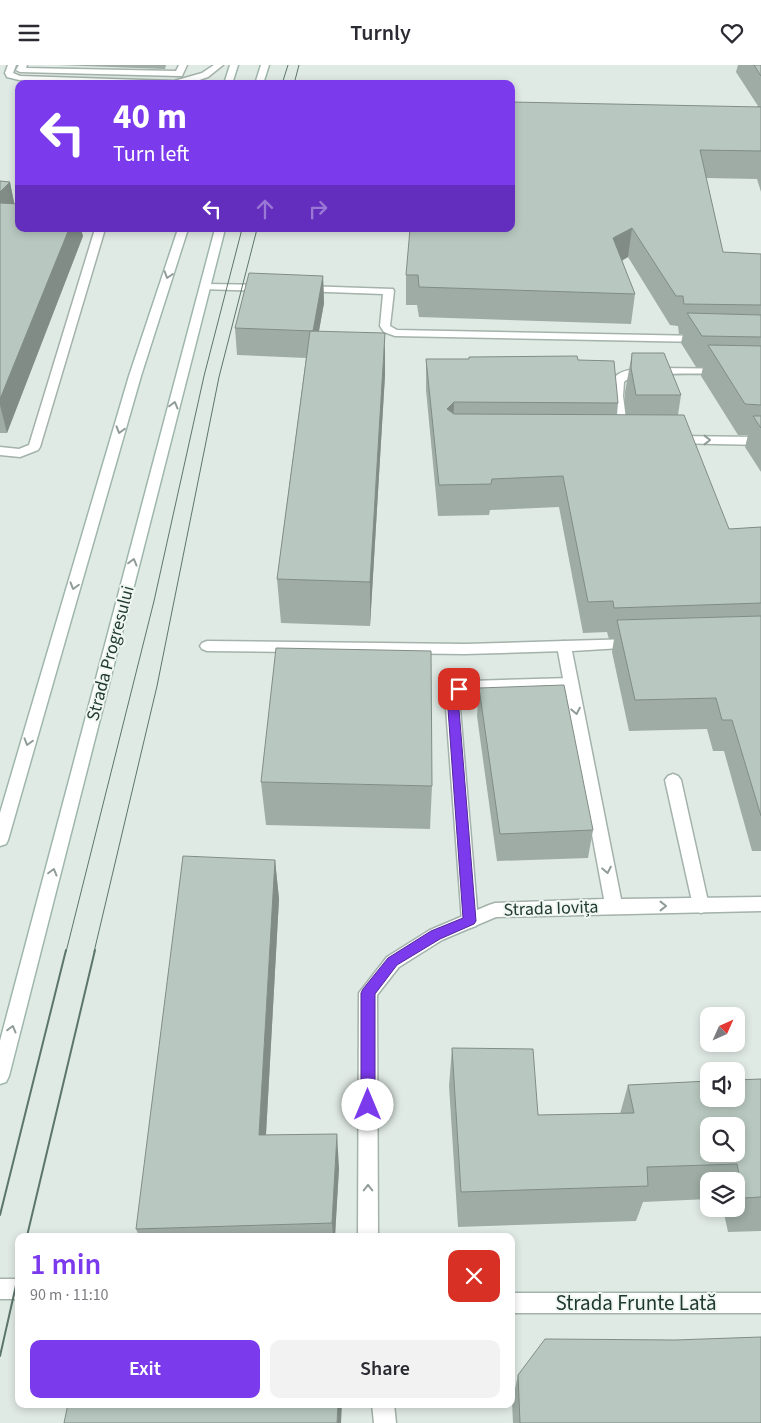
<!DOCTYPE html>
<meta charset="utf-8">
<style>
:root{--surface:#fff;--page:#f2f2f3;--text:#2b2b33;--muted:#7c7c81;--accent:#7c3aed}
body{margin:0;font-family:"Source Sans 3",sans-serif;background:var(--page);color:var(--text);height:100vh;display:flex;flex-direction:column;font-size:19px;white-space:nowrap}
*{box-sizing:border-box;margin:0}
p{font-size:16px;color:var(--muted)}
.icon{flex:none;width:28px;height:28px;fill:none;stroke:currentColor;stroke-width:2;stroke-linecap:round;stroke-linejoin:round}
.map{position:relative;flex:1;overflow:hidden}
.side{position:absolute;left:15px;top:1168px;width:500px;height:175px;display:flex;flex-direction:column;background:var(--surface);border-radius:10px;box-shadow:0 2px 8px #0003}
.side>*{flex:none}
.banner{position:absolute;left:15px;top:15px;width:500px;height:152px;border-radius:10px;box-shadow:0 2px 8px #0003;background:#7c3aed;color:#fff;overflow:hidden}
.needle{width:32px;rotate:45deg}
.controls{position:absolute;left:700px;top:942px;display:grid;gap:10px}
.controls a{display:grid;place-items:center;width:45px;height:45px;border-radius:10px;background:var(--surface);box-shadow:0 2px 8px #0003;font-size:25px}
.pin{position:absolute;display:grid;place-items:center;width:42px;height:42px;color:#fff;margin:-21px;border-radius:10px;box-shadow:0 2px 8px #0006}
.me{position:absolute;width:55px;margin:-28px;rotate:0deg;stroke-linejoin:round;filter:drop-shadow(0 0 4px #0008)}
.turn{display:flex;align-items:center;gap:18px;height:105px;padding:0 15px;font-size:22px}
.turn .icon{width:65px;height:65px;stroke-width:2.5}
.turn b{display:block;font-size:35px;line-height:42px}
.lanes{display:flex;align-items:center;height:48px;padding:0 15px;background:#0003;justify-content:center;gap:25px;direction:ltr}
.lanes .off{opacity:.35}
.round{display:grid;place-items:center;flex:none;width:52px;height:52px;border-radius:10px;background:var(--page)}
.head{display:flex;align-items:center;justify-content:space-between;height:85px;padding:0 15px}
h1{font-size:30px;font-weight:600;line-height:38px;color:var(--accent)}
.button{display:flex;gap:10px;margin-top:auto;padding:10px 15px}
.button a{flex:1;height:58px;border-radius:10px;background:var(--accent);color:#fff;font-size:20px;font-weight:600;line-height:58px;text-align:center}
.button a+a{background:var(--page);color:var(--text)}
header{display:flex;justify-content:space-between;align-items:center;height:65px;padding:0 15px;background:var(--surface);font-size:22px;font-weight:600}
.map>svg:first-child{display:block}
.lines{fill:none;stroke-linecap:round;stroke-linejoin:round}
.service-casing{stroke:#a3b2ab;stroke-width:3}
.pedestrian-casing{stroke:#a3b2ab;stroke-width:3}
.minor-casing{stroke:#a3b2ab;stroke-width:3}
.secondary-casing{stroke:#9fb6ac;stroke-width:3}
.service{fill:#fff;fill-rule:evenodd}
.pedestrian{fill:#fff;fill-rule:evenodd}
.minor{fill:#fff;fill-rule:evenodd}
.secondary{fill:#fff;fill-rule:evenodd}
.tram-far1{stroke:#5c766c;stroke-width:1}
.tram{stroke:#5c766c;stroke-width:2}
.wall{fill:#9eaca5}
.shaded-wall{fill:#818c86}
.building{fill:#b8c8c0;stroke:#818c86;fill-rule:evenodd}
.oneway{stroke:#909c98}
.route{fill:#7c3aed;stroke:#51269a}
.labels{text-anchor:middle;stroke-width:4;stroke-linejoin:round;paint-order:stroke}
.street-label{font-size:18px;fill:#213a31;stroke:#f0f7f3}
.near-street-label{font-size:21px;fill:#213a31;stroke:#f0f7f3}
</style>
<header><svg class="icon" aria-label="menu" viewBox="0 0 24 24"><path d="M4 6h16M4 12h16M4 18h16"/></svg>Turnly<svg class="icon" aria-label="heart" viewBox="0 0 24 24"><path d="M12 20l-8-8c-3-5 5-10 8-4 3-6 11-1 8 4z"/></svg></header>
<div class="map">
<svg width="761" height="1358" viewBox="0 0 761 1358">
<rect width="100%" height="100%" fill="#e0eae5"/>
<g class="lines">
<defs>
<path id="service" d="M95 164H105L40 382 38 385 20 392 0 390V382L19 384 29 380Z
M205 219 266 220 271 223 266 226 201 224 200 222 201 220Z
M304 221 393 224 394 226 390 261 397 265 702 271 707 274 702 277 395 271 384 267 380 261 383 229 300 226 299 224Z
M675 371 761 372V380L671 378 669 375Z
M207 576 465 579 564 576 569 578 571 581 569 584 564 586 465 589 207 586 202 584 200 581 202 578Z
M571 613 576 614 578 618 576 622 470 626 459 632 478 856 476 861 470 863 464 861 462 856 445 630 454 620 470 616Z
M673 709 678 711 681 715 709 841 707 846 701 848 695 846 693 841 665 715 668 711Z"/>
<path id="pedestrian" d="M19 0H27L26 3 176 6 179 0H187L182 11H179L20 7 16 5Z"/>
<path id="minor" d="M8 0H16L13 8 20 11 174 16 202 8 214 0H223L208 12 188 19H108L19 15 7 12 5 8Z
M652 303 761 304V310C738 310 636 304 624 317L623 331 628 369 622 373 618 372C612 361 607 319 617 310 626 303 642 304 652 303Z
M633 574 638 576 640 579 638 582 572 586 621 834 761 832V846L496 852 442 875 399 902 377 930 378 1171H358L359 928 387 892 430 865 489 840 495 838 604 834 557 581 559 578 564 576Z
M0 1214H19V1234H0Z
M511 1228H761V1248H511Z
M372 1339H394L396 1358H374Z"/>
<path id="secondary" d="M230 0H238L232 19H224Z
M261 0H269L263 19H255Z
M178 164H188L141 311 8 775 6 779 0 781V748L129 311Z
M215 164H225L9 1011 6 1017 0 1019V976Z"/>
</defs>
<!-- service casing -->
<use href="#service" class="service-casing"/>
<!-- pedestrian casing -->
<use href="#pedestrian" class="pedestrian-casing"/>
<!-- minor casing -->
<use href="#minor" class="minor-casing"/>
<!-- secondary casing -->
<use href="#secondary" class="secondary-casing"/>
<!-- service -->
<use href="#service" class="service"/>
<!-- pedestrian -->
<use href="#pedestrian" class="pedestrian"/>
<!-- minor -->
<use href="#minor" class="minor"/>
<!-- secondary -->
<use href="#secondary" class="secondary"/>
<!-- tram-far1 -->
<path class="tram-far1" d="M282 19 288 0
M294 19 299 0
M66 887 154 536 204 311 242 164
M94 887 157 621 219 312 257 164"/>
<!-- tram -->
<path class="tram" d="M0 1150 66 885
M27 1171 95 885
M0 1291 19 1207"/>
</g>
<!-- wall -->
<path class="wall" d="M57 0H166L165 4Z
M738 0H761V127L757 114 706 113 723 187 761 189V407L745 382 748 370H738L701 311 703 302H696L681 278 683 269H679L678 261 670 260 628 192 622 196 635 229 631 259 419 252 417 240H406V210L758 41 736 7Z
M0 116 10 117 14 139 83 171 7 368H0Z
M323 211 324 238 319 266 385 310 370 561 281 558 277 514 306 293 237 290 235 263Z
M632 288 681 330 678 350 729 464 761 462V786H752L724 686H713L707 664 629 666 612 587 614 574H609L607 567 583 568 559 442 490 445 489 450 438 451 426 325V294L578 295 618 338 617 350H626L625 342V327Z
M479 623 593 765 588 793 497 796 477 651Z
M261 717 432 721 430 764 266 760Z
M275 795 279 834 266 1070 339 1103 335 1171H139L136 1164Z
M452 983 538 1050 620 1049 628 1020 761 1014V1166L728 1167 723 1144H736V1116H709V1134L643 1137 636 1156 458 1162 449 1021Z
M518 1310 761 1358H513L512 1337Z"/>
<!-- shaded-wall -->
<path class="shaded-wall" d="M10 117 16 147 0 162V127Z
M632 163 628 192 609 202 613 173Z
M69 164H81L83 171 7 368 0 340V334Z
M323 211 324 238 314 293 313 266Z
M385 268V310L370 561V517Z
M454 337 453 368 447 344Z
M275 795 279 834 264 1104 259 1070Z
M337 1069 339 1103 335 1171H333L332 1158Z
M338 1339H342L341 1358H337Z"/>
<!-- building -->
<path class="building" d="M754 0H761V11Z
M511 37 761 42V86L700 85 723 187 761 189V240L684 239 683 231H676L632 163 613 173 635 229 419 222 418 210H406L410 164H511Z
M0 116 10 117 0 127Z
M0 138 19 139V164H69L0 334Z
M249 208 323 211 313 266 235 263Z
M687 248 761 250V272L702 271Z
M310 266 385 268 370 517 277 514Z
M708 280 761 281V340L745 339Z
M632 288H664L681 330H636L631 303Z
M577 291 578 295 614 296 618 338 454 337 447 344 454 349 684 350 729 464 761 462V538L614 543 613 536 588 537 563 411 492 414 491 419 439 420 426 294H469V292Z
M753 351H761V363Z
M761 551V751L732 655H722L716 633 635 635 617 555Z
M276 583 431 586 432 721 261 717Z
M564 620 593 765 500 769 479 623Z
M183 791 275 795 259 1070 337 1069 332 1158 136 1164Z
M452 983 533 984 538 1050 634 1048 628 1020 709 1016V1034H736V1015L761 1014V1132L744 1133 737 1099 647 1102 648 1121 461 1127ZM709 1061H736V1089H709Z
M761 1272V1358H520L518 1310 545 1274 675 1275Z
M68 1339H338L337 1358H64Z"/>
<!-- one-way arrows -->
<defs><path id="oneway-chevron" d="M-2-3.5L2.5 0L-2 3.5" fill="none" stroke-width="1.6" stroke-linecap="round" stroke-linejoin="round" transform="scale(1.25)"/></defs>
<g class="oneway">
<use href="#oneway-chevron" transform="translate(168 210) rotate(108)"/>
<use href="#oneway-chevron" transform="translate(174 340) rotate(-75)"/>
<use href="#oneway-chevron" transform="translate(120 365) rotate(106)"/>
<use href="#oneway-chevron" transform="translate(707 375)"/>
<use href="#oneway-chevron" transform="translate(133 497) rotate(-75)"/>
<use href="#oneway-chevron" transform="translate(74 521) rotate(106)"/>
<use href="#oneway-chevron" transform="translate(576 646) rotate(79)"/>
<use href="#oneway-chevron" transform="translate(28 677) rotate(106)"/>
<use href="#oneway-chevron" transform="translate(607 805) rotate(79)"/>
<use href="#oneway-chevron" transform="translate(53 807) rotate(-75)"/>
<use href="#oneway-chevron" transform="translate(663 841)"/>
<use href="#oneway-chevron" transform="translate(12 964) rotate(-75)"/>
<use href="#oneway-chevron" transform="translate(368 1123) rotate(-90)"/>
</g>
<!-- route -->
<path class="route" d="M459 620 465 624 458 632 476 856 474 859 440 874 397 900 375 929V1040L373 1045 368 1047 363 1045 361 1040V928L363 924 388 893 431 866 463 853 447 630 455 622Z"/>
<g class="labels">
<!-- street labels -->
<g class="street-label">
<text transform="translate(110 588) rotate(-75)" y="6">Strada Progresului</text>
<text transform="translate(551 843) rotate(-2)" y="6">Strada Iovița</text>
</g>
<!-- near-street labels -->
<g class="near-street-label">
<text x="636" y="1245">Strada Frunte Lată</text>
</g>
</g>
</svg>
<div class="controls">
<a><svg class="needle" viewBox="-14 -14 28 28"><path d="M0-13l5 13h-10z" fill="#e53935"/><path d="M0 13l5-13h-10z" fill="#7c7c81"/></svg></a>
<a><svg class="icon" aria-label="sound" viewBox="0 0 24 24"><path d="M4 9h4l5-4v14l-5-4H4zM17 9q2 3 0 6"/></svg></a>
<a><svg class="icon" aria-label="search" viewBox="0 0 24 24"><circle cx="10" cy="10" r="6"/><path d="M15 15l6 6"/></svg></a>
<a><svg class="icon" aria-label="layers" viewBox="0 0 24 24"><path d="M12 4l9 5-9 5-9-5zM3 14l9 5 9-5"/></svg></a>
</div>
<div class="pin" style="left:459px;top:624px;background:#d93025"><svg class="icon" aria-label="arrive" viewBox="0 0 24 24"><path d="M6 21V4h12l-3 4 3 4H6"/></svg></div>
<svg class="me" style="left:368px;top:1040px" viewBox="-20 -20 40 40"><circle r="19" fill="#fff"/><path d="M0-13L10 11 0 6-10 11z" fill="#7c3aed"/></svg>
<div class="banner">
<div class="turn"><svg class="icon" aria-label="left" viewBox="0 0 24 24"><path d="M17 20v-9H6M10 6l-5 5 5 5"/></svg><div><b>40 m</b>Turn left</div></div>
<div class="lanes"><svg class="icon" aria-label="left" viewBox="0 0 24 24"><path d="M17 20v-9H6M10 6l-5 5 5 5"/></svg><svg class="icon off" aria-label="ahead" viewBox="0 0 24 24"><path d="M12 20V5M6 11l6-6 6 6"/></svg><svg class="icon off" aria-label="right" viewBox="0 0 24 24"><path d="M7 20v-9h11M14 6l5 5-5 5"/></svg></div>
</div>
<section class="side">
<div class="head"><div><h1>1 min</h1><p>90 m · 11:10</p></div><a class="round" style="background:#d93025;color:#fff"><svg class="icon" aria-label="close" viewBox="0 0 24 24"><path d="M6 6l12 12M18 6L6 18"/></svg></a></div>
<div class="button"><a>Exit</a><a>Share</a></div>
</section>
</div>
